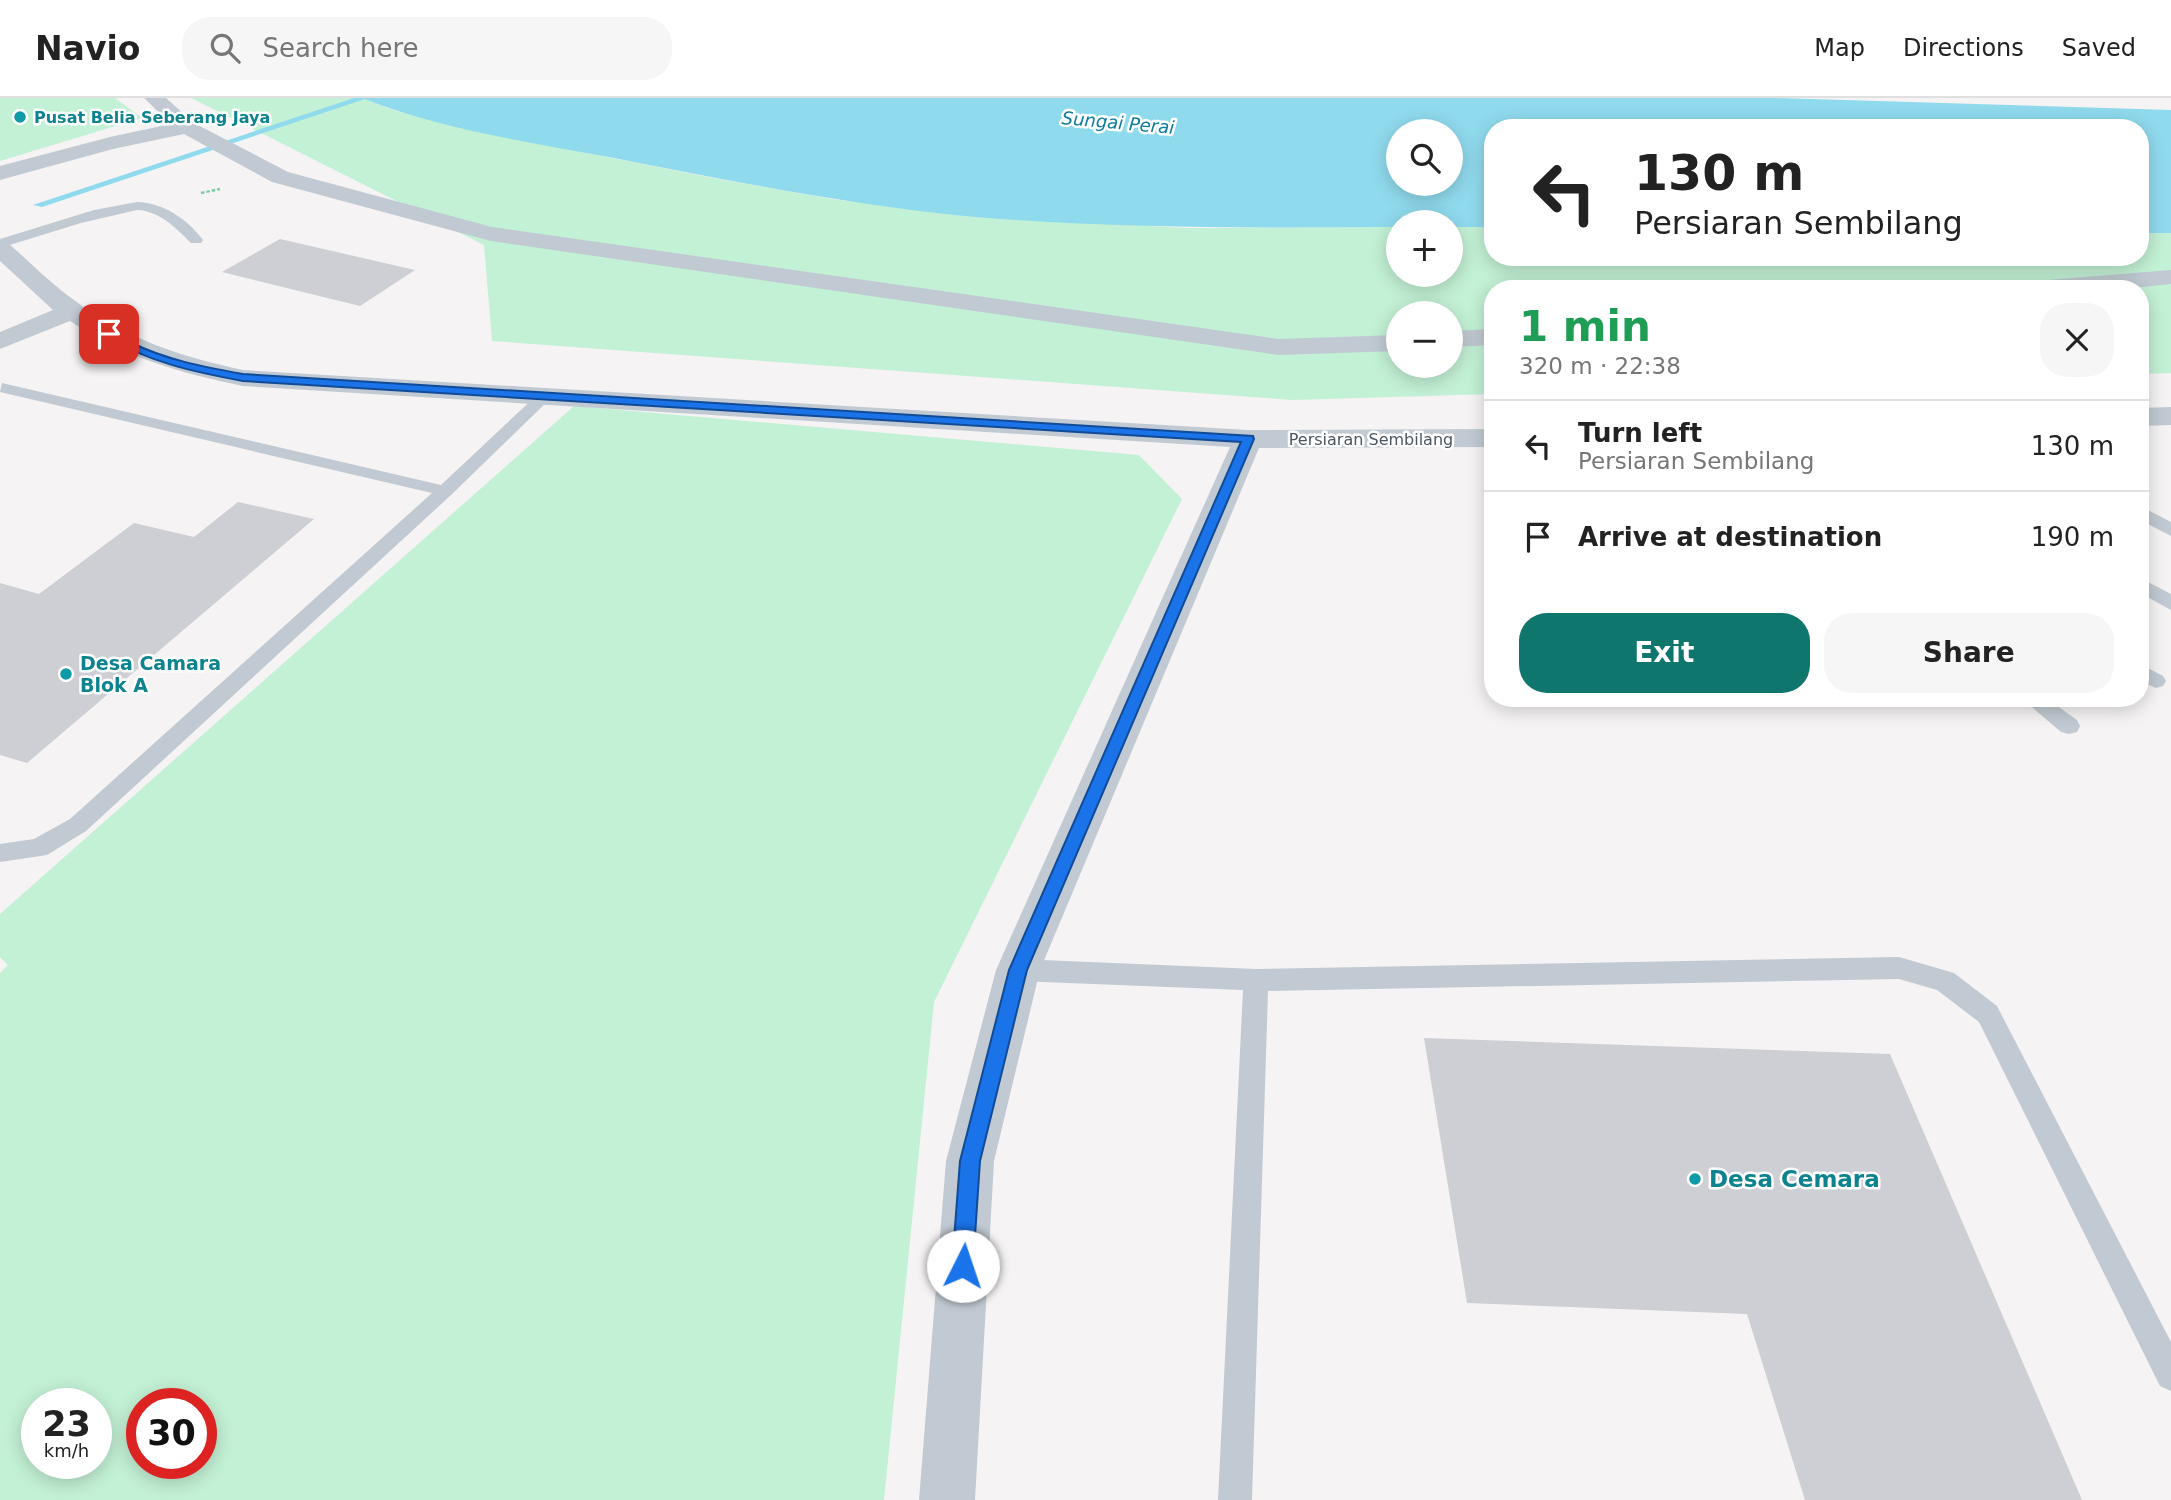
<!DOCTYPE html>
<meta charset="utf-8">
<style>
:root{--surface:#fff;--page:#f6f6f6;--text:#222;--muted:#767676;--line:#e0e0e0;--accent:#0f766e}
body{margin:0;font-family:"DejaVu Sans",sans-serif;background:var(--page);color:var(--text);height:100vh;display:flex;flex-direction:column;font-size:26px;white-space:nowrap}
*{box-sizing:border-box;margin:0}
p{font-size:23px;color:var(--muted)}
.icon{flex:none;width:38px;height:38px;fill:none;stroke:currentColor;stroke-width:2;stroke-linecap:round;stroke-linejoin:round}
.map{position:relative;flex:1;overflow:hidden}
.side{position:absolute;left:1484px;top:182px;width:665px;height:427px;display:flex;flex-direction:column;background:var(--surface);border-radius:28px;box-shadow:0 4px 18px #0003}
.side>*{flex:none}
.guide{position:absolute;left:1484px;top:21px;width:665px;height:147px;border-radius:28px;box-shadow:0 4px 18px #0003;background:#fff;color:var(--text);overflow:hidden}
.tools{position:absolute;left:1386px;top:21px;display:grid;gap:14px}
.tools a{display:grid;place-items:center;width:77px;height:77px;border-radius:50%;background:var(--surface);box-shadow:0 4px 18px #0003;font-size:35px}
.speed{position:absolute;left:21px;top:1290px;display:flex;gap:14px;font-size:35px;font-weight:700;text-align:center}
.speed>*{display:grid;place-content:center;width:91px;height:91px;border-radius:50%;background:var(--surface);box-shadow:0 4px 18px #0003;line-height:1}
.speed small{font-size:18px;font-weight:400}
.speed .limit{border:10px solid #d22;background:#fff;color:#111}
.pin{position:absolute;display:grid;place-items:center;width:60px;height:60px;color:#fff;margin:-30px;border-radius:14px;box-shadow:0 4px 10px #0006}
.me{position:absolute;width:77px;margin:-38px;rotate:4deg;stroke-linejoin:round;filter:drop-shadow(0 0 5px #0008)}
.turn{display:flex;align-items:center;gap:24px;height:147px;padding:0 35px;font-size:32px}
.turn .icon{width:91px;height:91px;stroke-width:2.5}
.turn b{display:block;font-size:49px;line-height:60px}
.round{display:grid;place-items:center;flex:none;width:74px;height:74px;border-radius:28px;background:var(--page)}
.head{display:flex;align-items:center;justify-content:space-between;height:119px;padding:0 35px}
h1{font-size:42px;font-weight:600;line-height:52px;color:#1e9e55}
.button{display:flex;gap:14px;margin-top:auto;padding:14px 35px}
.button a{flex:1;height:80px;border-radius:28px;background:var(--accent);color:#fff;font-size:28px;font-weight:600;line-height:80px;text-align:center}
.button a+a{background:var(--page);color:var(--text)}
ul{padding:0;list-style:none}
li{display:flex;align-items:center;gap:21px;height:91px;padding:0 35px;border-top:2px solid var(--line)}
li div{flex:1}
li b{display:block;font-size:26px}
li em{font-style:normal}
header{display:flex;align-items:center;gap:42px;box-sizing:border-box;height:98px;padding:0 35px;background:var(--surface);border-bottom:2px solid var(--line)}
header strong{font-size:33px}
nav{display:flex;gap:38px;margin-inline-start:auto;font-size:24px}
.search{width:490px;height:63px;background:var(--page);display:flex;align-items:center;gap:18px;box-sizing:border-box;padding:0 24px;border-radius:28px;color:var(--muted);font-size:26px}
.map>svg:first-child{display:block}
.green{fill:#c3f1d5;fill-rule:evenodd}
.water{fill:#90daee;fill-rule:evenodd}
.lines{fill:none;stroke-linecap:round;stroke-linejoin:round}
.stream{fill:#90daee;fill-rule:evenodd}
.building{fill:#cdcfd5}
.path{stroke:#7ad0a6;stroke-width:2.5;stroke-dasharray:3.5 2;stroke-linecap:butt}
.service{fill:#c1cad2;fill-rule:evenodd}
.minor{fill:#c1cad2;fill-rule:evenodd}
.route{fill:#1a73e8;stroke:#114b97;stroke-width:2}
.culture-dot{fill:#0f9aa8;stroke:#fff;stroke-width:2.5}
.labels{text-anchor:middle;stroke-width:5;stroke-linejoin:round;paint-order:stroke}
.far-culture-label{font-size:16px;font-weight:bold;fill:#0d838f;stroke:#fff;text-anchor:start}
.far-street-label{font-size:16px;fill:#4a5661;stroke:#fff}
.far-water-label{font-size:18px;font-style:italic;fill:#0c7c9b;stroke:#fff}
.culture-label{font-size:19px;font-weight:bold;fill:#0d838f;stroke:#fff;text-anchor:start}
.near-culture-label{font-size:23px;font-weight:bold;fill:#0d838f;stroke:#fff;text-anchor:start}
</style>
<header>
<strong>Navio</strong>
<div class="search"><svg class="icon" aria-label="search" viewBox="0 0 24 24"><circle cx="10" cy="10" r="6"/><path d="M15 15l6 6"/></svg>Search here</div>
<nav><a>Map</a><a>Directions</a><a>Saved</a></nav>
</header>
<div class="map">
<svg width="2171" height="1402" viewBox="0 0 2171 1402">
<rect width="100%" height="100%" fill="#f5f3f3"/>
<!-- green -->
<path class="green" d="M0 0H115L142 20 0 63Z
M191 0H362L396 13 477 33 713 80 832 101 965 118 1187 130 1398 129V177H1451V129H1493V159H2140V135H2171V275L2140 276V191H1493V296L1293 302 492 243 484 147ZM1398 215H1451V268H1398Z
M574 308 1139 357 1182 401 934 904 884 1402H0V875L8 867 0 859V816ZM37 1306H96V1365H37ZM142 1306H201V1365H142Z"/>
<!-- water -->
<path class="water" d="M362 0H1775L2171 12V135H2140V30H1493V129H1451V124H1398V129C1254 130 1108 131 964 118 846 106 730 83 614 60 530 44 442 32 362 0ZM1398 33H1451V86H1398Z"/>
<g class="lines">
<!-- stream -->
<path class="stream" d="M354 0H368L42 109 33 107Z"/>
</g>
<!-- building -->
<path class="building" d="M280 141 415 172 360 208 222 174Z
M238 404 314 421 27 665 0 657V485L39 496 134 425 194 439Z
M1424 940 1890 956 2082 1402H1805L1747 1216 1467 1205Z"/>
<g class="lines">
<!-- path -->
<path class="path" d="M201 95 220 91"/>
<!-- service -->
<path class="service" d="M137 104C164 105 187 121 203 142L201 145H191C176 130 160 113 137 112L81 125 0 150V141L94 112Z
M2 285 441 387 539 295 545 293 553 298 451 397 86 733 47 757 0 764V746L34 741 70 721 432 395 0 294Z
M2140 408 2171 424V438L2140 422Z
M2140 480 2171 496V512L2140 495Z
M2140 566 2163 578 2166 583 2163 588 2156 590 2140 583Z
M2021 600H2046L2077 622 2080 628 2077 634 2069 636 2061 634Z
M1899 859 1954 875 1997 908 2171 1244V1293L2160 1288 1979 924 1937 892 1899 881 1268 893 1252 1402H1218L1243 892 1018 883 1009 880 1005 872 1009 864 1018 861 1256 871Z"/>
<!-- minor -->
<path class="minor" d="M144 0H166L194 25 288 74 492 129 1279 241 1398 237V253L1279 257 491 143 272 84 184 36 113 51 0 82V68L110 39 171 26Z
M0 143 8 145C30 164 50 185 74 202 124 240 182 259 243 272L1248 332 1493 331V349L1259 350 1040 872 994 1063 975 1402H919L946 1063 996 872 1230 349 243 288C181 275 123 259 70 223L0 251V234L53 212 0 163Z
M2171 172V186L2122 191H2023L2026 186 2035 183Z
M1493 231V247L1451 249V233Z
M2171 309V327L2140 328V310Z"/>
</g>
<!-- route -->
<path class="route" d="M105 233C115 232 121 239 130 244 166 262 204 269 243 276L1253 338 1254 341 1027 872 980 1063 973 1168 970 1175 963 1178 955 1175 952 1168 960 1063 1009 872 1241 344 243 283C194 274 148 264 105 238Z"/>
<!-- markers -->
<g class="culture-dot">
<circle cx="20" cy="19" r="7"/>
<circle cx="66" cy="576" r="7"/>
<circle cx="1695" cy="1081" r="7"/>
</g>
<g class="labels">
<!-- far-culture labels -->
<g class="far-culture-label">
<text x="34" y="25">Pusat Belia Seberang Jaya</text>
</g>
<!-- far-street labels -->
<g class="far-street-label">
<text x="1371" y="347">Persiaran Sembilang</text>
</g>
<!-- far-water labels -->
<g class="far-water-label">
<text transform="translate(1118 25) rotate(5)" y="6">Sungai Perai</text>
</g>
<!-- culture labels -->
<g class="culture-label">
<text x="80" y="572">Desa Camara<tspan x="80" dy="22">Blok A</tspan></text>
</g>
<!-- near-culture labels -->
<g class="near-culture-label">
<text x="1709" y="1089">Desa Cemara</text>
</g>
</g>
</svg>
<div class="tools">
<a><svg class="icon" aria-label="search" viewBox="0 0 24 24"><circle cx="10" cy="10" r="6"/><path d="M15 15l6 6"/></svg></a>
<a>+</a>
<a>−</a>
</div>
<div class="speed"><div>23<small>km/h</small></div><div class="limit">30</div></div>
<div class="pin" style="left:109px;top:236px;background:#d93025"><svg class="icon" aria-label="arrive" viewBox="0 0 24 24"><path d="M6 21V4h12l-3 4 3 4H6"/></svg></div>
<svg class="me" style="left:963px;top:1168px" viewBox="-20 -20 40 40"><circle r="19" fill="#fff"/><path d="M0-13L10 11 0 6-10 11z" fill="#1a73e8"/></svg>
<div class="guide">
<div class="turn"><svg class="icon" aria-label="left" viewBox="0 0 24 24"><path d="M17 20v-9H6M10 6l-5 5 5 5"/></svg><div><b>130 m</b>Persiaran Sembilang</div></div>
</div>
<section class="side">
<div class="head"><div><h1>1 min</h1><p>320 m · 22:38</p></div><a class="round"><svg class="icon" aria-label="close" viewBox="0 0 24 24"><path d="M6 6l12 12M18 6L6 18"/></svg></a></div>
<ul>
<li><svg class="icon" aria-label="left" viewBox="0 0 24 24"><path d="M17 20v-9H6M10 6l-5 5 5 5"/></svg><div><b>Turn left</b><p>Persiaran Sembilang</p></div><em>130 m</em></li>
<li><svg class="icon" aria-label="arrive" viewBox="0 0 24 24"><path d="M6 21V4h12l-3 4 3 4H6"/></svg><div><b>Arrive at destination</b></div><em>190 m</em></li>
</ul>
<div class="button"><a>Exit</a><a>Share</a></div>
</section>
</div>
